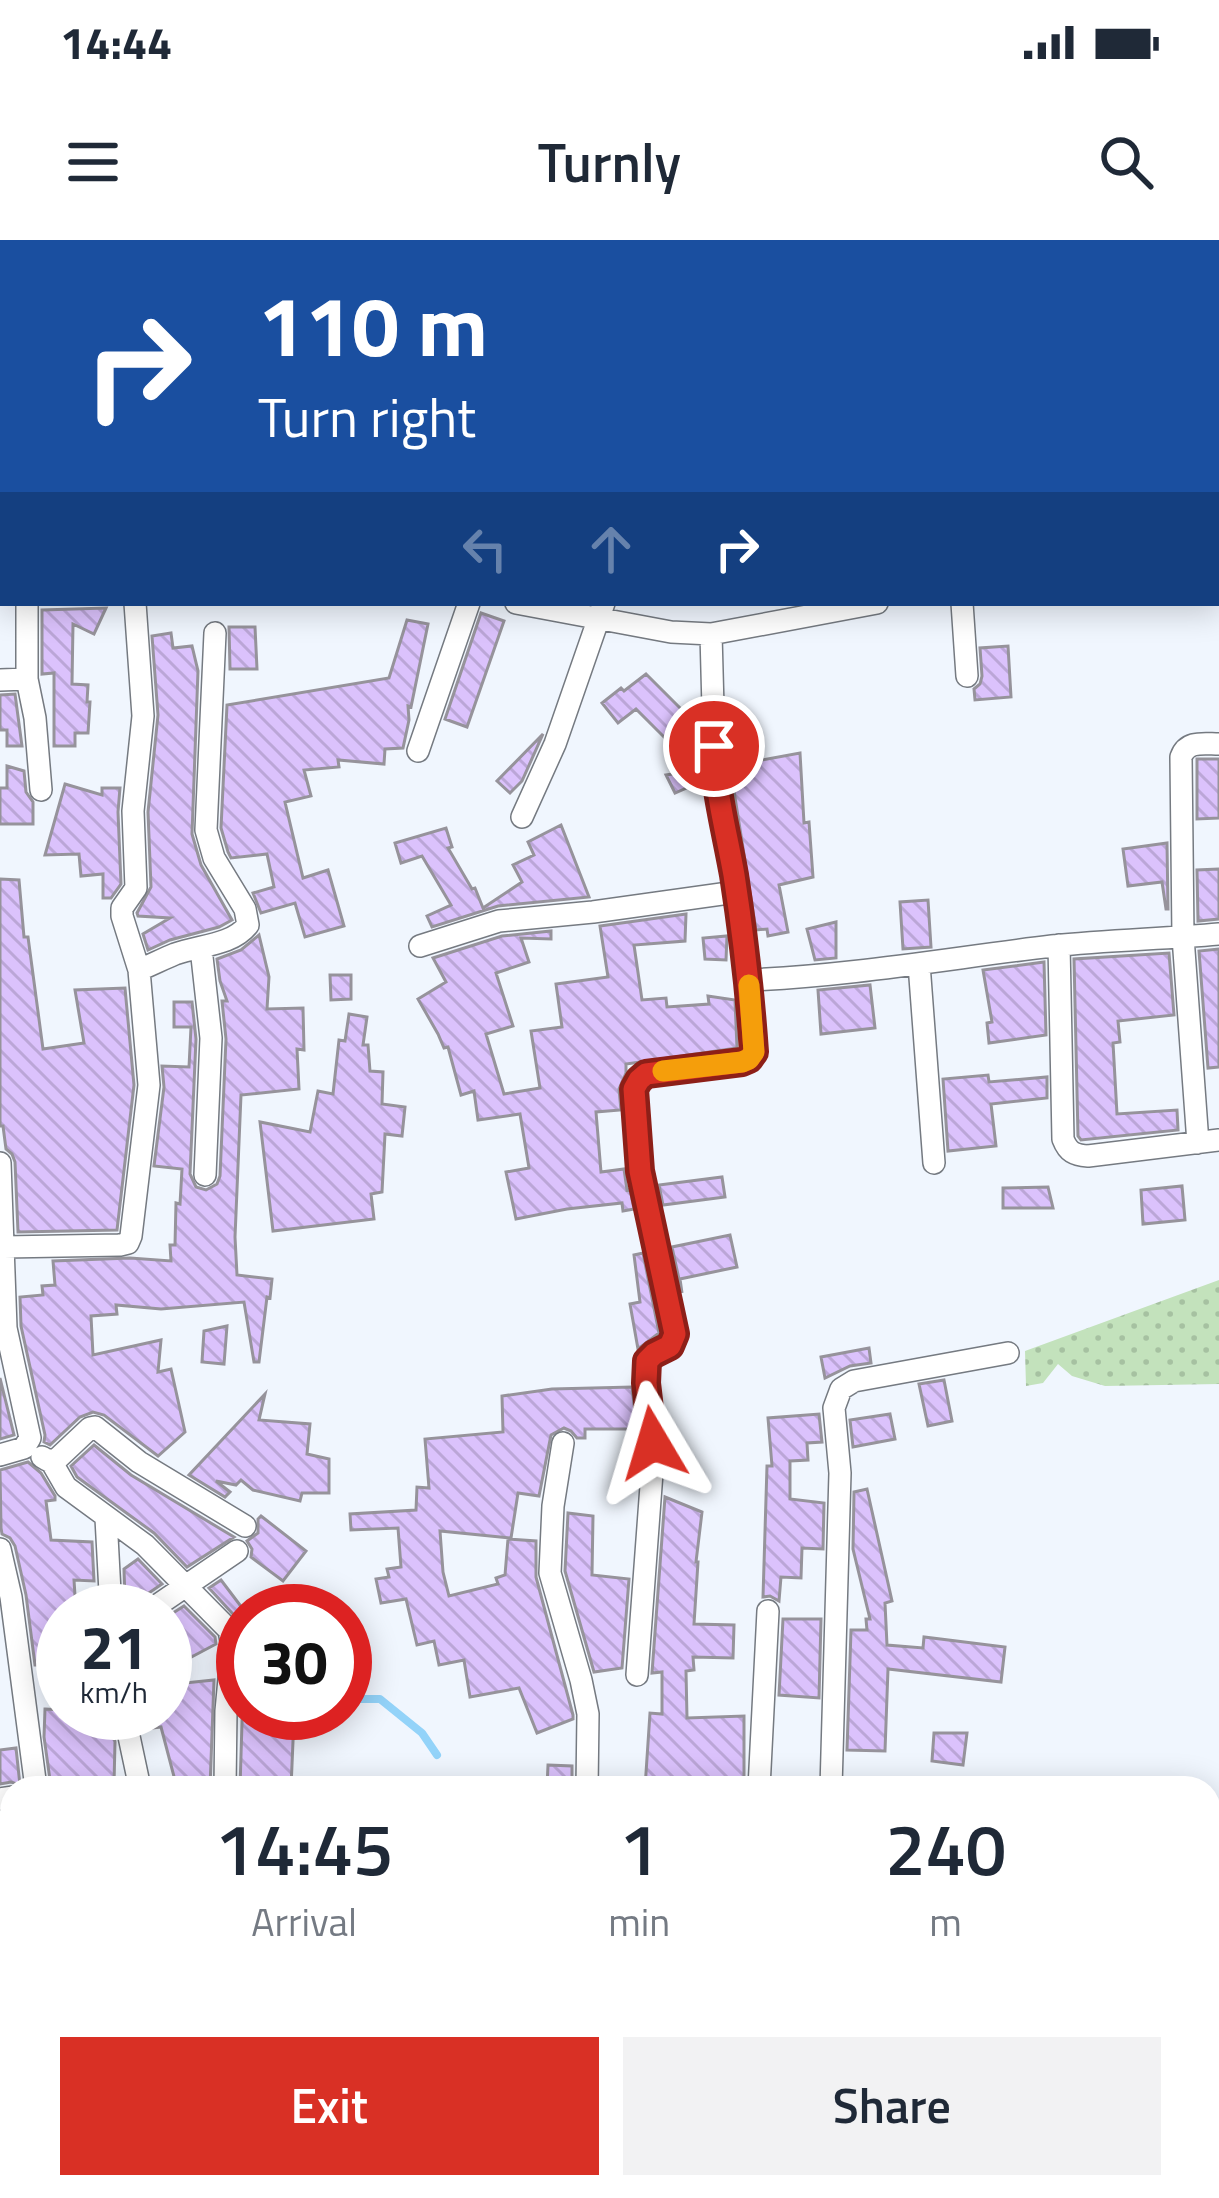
<!DOCTYPE html>
<style>
:root{--surface:#fff;--page:#f2f2f3;--text:#1f2937;--muted:#747a83;--accent:#d93025}
body{margin:0;font-family:"Titillium Web",sans-serif;background:var(--page);color:var(--text);height:100vh;display:flex;flex-direction:column;font-size:45px;white-space:nowrap}
*{box-sizing:border-box;margin:0}
p{font-size:39px;color:var(--muted)}
.icon{flex:none;width:66px;height:66px;fill:none;stroke:currentColor;stroke-width:2;stroke-linecap:round;stroke-linejoin:round}
.map{position:relative;flex:1;overflow:hidden}
.sheet{position:absolute;left:0px;top:1536px;width:1221px;height:423px;display:flex;flex-direction:column;background:var(--surface);border-radius:36px 36px 0 0;box-shadow:0 6px 30px #0003}
.sheet>*{flex:none}
.hud{position:absolute;left:0px;top:0px;width:1221px;height:366px;box-shadow:0 6px 30px #0003;background:#1a4fa0;color:#fff;overflow:hidden}
.speed{position:absolute;left:36px;top:1344px;display:flex;gap:24px;font-size:60px;font-weight:700;text-align:center}
.speed>*{display:grid;place-content:center;width:156px;height:156px;border-radius:50%;background:var(--surface);box-shadow:0 6px 30px #0003;line-height:1}
.speed small{font-size:30px;font-weight:400}
.speed .limit{border:18px solid #d22;background:#fff;color:#111}
.pin{position:absolute;display:grid;place-items:center;width:102px;height:102px;color:#fff;margin:-51px;border:6px solid #fff;border-radius:50%;box-shadow:0 3px 12px #0007}
.me{position:absolute;width:132px;margin:-66px;rotate:353deg;stroke-linejoin:round;filter:drop-shadow(0 0 9px #0008)}
.turn{display:flex;align-items:center;gap:42px;height:252px;padding:0 60px;font-size:54px}
.turn .icon{width:156px;height:156px;stroke-width:2.5}
.turn b{display:block;font-size:84px;line-height:102px}
.lanes{display:flex;align-items:center;height:114px;padding:0 60px;background:#0003;justify-content:center;gap:60px;direction:ltr}
.lanes .off{opacity:.35}
.eta{display:flex;justify-content:space-evenly;align-items:center;height:204px;text-align:center}
.eta b{font-size:72px;font-weight:600;line-height:84px}
.action{display:flex;gap:24px;margin-top:auto;padding:24px 60px}
.action a{flex:1;height:138px;border-radius:0px;background:var(--accent);color:#fff;font-size:48px;font-weight:600;line-height:138px;text-align:center}
.action a+a{background:var(--page);color:var(--text)}
.status{display:flex;justify-content:space-between;align-items:center;height:84px;padding:0 60px;background:var(--surface);direction:ltr}
.status svg{height:33px;fill:currentColor}
header{display:flex;justify-content:space-between;align-items:center;height:156px;padding:0 60px;background:var(--surface);font-size:54px;font-weight:600}
.map>svg:first-child{display:block}
.grass{fill:url(#grass-dots)}
.lines{fill:none;stroke-linecap:round;stroke-linejoin:round}
.stream{stroke:#93d3f9;stroke-width:8}
.building{fill:url(#building-back-hatch);stroke:#96939b;stroke-width:3}
.minor-casing{stroke:#757a81;stroke-width:24}
.secondary-casing{stroke:#757a81;stroke-width:33}
.minor{stroke:#fff;stroke-width:21}
.secondary{stroke:#fff;stroke-width:30}
.route-casing{stroke:#8d1f18;stroke-width:30}
.route{stroke:#d93025;stroke-width:21}
.slow{stroke:#f59e0b;stroke-width:21}
</style>
<div class="status"><b>14:44</b><svg viewBox="0 0 49 12"><path d="M0 12V9h3v3zM5 12V6h3v6zM10 12V3h3v9zM15 12V0h3v12zM26 1h20v11H26zM47 4h2v5h-2z"/></svg></div>
<header><svg class="icon" aria-label="menu" viewBox="0 0 24 24"><path d="M4 6h16M4 12h16M4 18h16"/></svg>Turnly<svg class="icon" aria-label="search" viewBox="0 0 24 24"><circle cx="10" cy="10" r="6"/><path d="M15 15l6 6"/></svg></header>
<div class="map">
<svg width="1219" height="1958" viewBox="0 0 1219 1958">
<defs>
<pattern id="grass-dots" width="8" height="8" patternUnits="userSpaceOnUse" patternTransform="scale(3)"><rect width="8" height="8" fill="#c3e2bc"/><path d="M2 2h.1M6 6h.1" fill="none" stroke="#a6c1a1" stroke-width="1.8" stroke-linecap="round"/></pattern>
<pattern id="building-back-hatch" width="6" height="6" patternUnits="userSpaceOnUse" patternTransform="scale(3)"><rect width="6" height="6" fill="#dbc2fc"/><path d="M-1 5l2 2M0 0l6 6M5-1l2 2" fill="none" stroke="#bba6d7"/></pattern>
</defs>
<rect width="100%" height="100%" fill="#f0f6fe"/>
<!-- grass -->
<path class="grass" d="M1219 1040V1144L1105 1146 1072 1136 1058 1124 1043 1143 1026 1146 1025 1111Z"/>
<g class="lines">
<!-- stream -->
<path class="stream" d="M345 1459H380L422 1493 437 1515"/>
</g>
<!-- building -->
<path class="building" d="M106 368 94 394 73 384 72 444 88 445 87 462H90L88 493H75V506H54V433L42 434V370Z
M481 373 504 381 467 487 445 479Z
M407 380 428 384 411 467 408 466 409 480 403 508 385 509 384 524 338 520 339 527 304 530 311 556 285 562 303 638 328 630 344 686 305 697 295 663 261 673 253 653 274 647 267 614 231 618 228 612 221 588 227 465 389 438Z
M229 387H255L257 429H230Z
M171 393 173 408 192 406 198 431 192 594 201 625 232 680 219 687 170 700 148 710 143 694 170 678 138 676 137 673 151 647 148 572 158 475 152 396Z
M1008 406 1011 457 975 460 974 449 980 444 982 436 980 408Z
M646 434 698 486 699 494 680 513 636 469 618 483 602 463 621 448 624 451Z
M15 454 22 506H7V490H0V455Z
M543 494 522 541 510 553 497 541Z
M800 513 804 583 809 582 813 637 779 645 788 692 768 696 767 689 756 690 730 526Z
M1197 519H1219V578L1197 579Z
M7 526 24 531 26 552 33 562V584H0V548H7Z
M700 530V542L675 553 666 535Z
M65 544 102 555V548H120L118 572 121 644 111 658H103V634L81 636 79 614 45 615Z
M561 585 589 657 498 666 432 687 427 676 451 665 422 616 401 623 395 603 446 588 452 607 448 608 472 649 475 648 483 668 522 642 513 625 534 615 528 602Z
M1167 603 1168 669H1166L1162 642 1128 646 1123 609Z
M1219 629V679L1198 681 1197 630Z
M0 639 19 640 24 697H28L43 809 84 803 75 750 125 748 134 845 117 990 18 992 15 922 12 914 6 909 3 886H0Z
M928 660 931 707 903 709 900 662Z
M686 674 685 701 634 705 642 760 666 758 667 767 709 764 708 756 735 760 737 808 626 824V833L619 849 621 870 596 872 601 932 624 929 627 950 630 949 634 969 623 971 622 963 567 969 516 979 506 932 529 928 520 874 478 880 474 851 461 855 448 807 444 808 438 794 418 759 446 742 433 718 502 696 551 691V699L521 698 529 722 496 733 513 786 486 794 504 854 540 848 531 791 562 787 556 744 608 737 600 686Z
M836 682V718L815 720 807 689Z
M259 695 269 737 267 769 303 768 304 810 297 809 299 849 241 855 235 997 237 1035 272 1039 270 1058 267 1057 259 1122H254L244 1062 161 1069 116 1065 117 1074 91 1076 93 1115 161 1100 158 1132 171 1129 185 1192 158 1216 104 1175 93 1172 80 1177 50 1205 44 1202 45 1195 21 1086 20 1057 43 1055 42 1046 55 1045 53 1021 130 1018 171 1021 170 1005H175L176 963 180 964 182 929 154 926 164 847 162 826 189 827 191 787H174V762H192L196 799 190 934 196 947 206 950 217 944 220 936 226 799 222 761H227L220 741 217 719 241 710Z
M727 696 726 720 705 719 703 698Z
M1219 709V827L1208 828 1199 711Z
M1169 713 1174 775 1118 781 1120 802 1113 803 1117 874 1177 870 1178 890 1081 900 1078 896 1074 719Z
M1044 722 1046 795 989 803 987 783 992 782 983 730Z
M330 735H351V759L331 760Z
M870 745 875 788 821 794 818 750Z
M349 774 367 777 363 805H368L370 831 383 832 382 864 405 867 402 896 385 894 382 952 371 954 374 979 273 991 260 882 310 892 318 851 333 854 339 800 345 801Z
M988 835 989 842 1047 837V858L991 864 996 906 948 911 943 839Z
M722 937 725 957 663 965 659 945Z
M1182 946 1185 980 1143 984 1141 950Z
M1048 947 1053 968H1003V948Z
M730 995 737 1027 680 1039 682 1053 672 1007Z
M643 1013 659 1093 638 1109 630 1064 640 1062 634 1015Z
M227 1086 224 1124 202 1122 204 1091Z
M869 1108 871 1123 850 1126 825 1138 821 1117Z
M0 1138 14 1195 0 1199Z
M944 1140 952 1181 928 1186 919 1144Z
M632 1147 637 1189H585V1198H577L571 1191 564 1188 551 1195 539 1256 518 1253 511 1298 440 1291 443 1332 449 1356 498 1344 496 1338 505 1335 508 1299 536 1301V1337L573 1475V1479L537 1493 519 1448 470 1457 464 1420 439 1425 434 1401 417 1405 406 1359 381 1363 376 1339 389 1337 387 1329 401 1327 398 1288 351 1290 350 1274 416 1270 417 1247 429 1248 425 1199 503 1192 502 1156 552 1149Z
M265 1154 259 1180 310 1184 307 1214 329 1219V1253H302L300 1261 253 1250 241 1240 236 1245 216 1241 230 1252 225 1257 189 1235Z
M819 1174 822 1202 807 1203 808 1220 790 1221V1259L824 1263 823 1309 802 1308 801 1338 781 1337 779 1361 770 1356 763 1357 767 1226H772L768 1178Z
M890 1174 895 1199 853 1207 850 1180Z
M94 1205 131 1235 234 1297 187 1327 154 1293 77 1237 71 1226Z
M28 1222 41 1233 55 1256V1260L46 1261 51 1300 92 1302 94 1341 74 1340 76 1371H63V1425H35L26 1355 15 1306 10 1298 2 1294 1 1288 0 1230Z
M867 1249 892 1361 885 1363 887 1405 923 1408 924 1397 1005 1407 1001 1442 888 1429 885 1511 847 1510 851 1390H867L866 1379H870L853 1309 854 1252Z
M665 1257 702 1272 696 1322H698L694 1384 734 1385 733 1418 693 1417 694 1430 686 1431 687 1478 744 1476V1548H645L650 1473 662 1474V1432L652 1433Z
M568 1273 593 1276 592 1335 629 1339 622 1428 594 1432 565 1331Z
M261 1276 306 1311 283 1341 251 1317 252 1309 247 1301 258 1293V1279Z
M138 1319 162 1344 140 1359 133 1371 125 1361 124 1329Z
M221 1340 243 1369V1385L209 1348Z
M184 1366 215 1397 216 1404 165 1431V1378Z
M783 1379H821L819 1458 779 1455Z
M214 1440 210 1548H177L161 1487 143 1489 139 1473H165V1445Z
M243 1450V1474L294 1478 291 1548H240Z
M45 1469 63 1470V1473H109L115 1502 114 1544 109 1548 51 1547 44 1497Z
M934 1493H967L963 1525 932 1521Z
M16 1508 20 1545 11 1542 0 1544V1510Z
M548 1525 572 1526V1548H547Z"/>
<g class="lines">
<defs>
<path id="minor" d="M19 0 51 3
M420 0 421 3
M533 0 534 3
M1218 59 1219 58
M1218 220H1219
M1218 337H1219
M27 363V439L35 478 41 550
M516 363 671 392 711 394 877 363
M962 363 967 436
M0 440 27 439
M418 511 469 363
M522 577 555 504 604 363
M1059 705 1063 899C1068 912 1074 915 1088 916L1219 900
M420 706 499 681 593 672 736 652
M201 708 211 798 205 935
M919 724 934 923
M139 730C151 725 163 719 175 714 199 705 231 706 248 685L245 669 214 618 206 590 215 393
M748 740C850 736 951 718 1052 706 1108 700 1164 699 1219 694
M1198 903 1183 697 1181 517C1187 500 1204 504 1219 504
M0 923 6 1088 30 1198 24 1208 0 1215
M4 1007 120 1005 128 1003 131 996 149 845 139 730 122 676V668L136 648 133 571 143 476 135 363
M563 1203 553 1266 550 1333 581 1440 588 1474 587 1548
M42 1217 47 1220H56L90 1188 95 1187 139 1222 245 1286
M51 1221 66 1247 145 1305 229 1390 232 1407 226 1471 225 1548
M106 1278 111 1371
M0 1309 11 1357 36 1548
M149 1371 237 1311
M637 1435 653 1219V1186L645 1129C648 1115 658 1113 670 1106L675 1094 641 931 634 849 639 840 647 834 742 822 749 819 754 812 748 740 734 637 715 542 711 394
M124 1473 140 1548
M759 1548 768 1371
M831 1548 840 1233 834 1168 841 1149 854 1141 1008 1113
M0 1559 12 1557
M0 1806 12 1851
M41 1947 45 1958
M190 1947 193 1958
M483 1947 486 1958
M640 1947 642 1958
M780 1947 781 1958
M902 1947 903 1958
M974 1947 975 1958
M1070 1947 1071 1958
M1185 1947V1958"/>
<path id="secondary" d="M1209 1659 1219 1658
M0 1860 12 1857"/>
</defs>
<!-- minor casing -->
<use href="#minor" class="minor-casing"/>
<!-- secondary casing -->
<use href="#secondary" class="secondary-casing"/>
<!-- minor -->
<use href="#minor" class="minor"/>
<!-- secondary -->
<use href="#secondary" class="secondary"/>
</g>
<g class="lines">
<defs>
<path id="route" d="M653 1203 646 1143 647 1121 654 1114 670 1106 675 1094 640 931 634 849 639 840 646 834 742 822 749 819 754 812C750 753 743 693 734 635 726 590 715 551 714 506"/>
</defs>
<!-- route casing -->
<use href="#route" class="route-casing"/>
<!-- route -->
<use href="#route" class="route"/>
<!-- slow -->
<path class="slow" d="M663 831 742 822 749 819 754 812 749 745"/>
</g>
</svg>
<div class="speed"><div>21<small>km/h</small></div><div class="limit">30</div></div>
<div class="pin" style="left:714px;top:506px;background:#d93025"><svg class="icon" aria-label="arrive" viewBox="0 0 24 24"><path d="M6 21V4h12l-3 4 3 4H6"/></svg></div>
<svg class="me" style="left:653px;top:1203px" viewBox="-20 -20 40 40"><path d="M0-17L14 15 0 8-14 15z" fill="#d93025" stroke="#fff" stroke-width="4"/></svg>
<div class="hud">
<div class="turn"><svg class="icon" aria-label="right" viewBox="0 0 24 24"><path d="M7 20v-9h11M14 6l5 5-5 5"/></svg><div><b>110 m</b>Turn right</div></div>
<div class="lanes"><svg class="icon off" aria-label="left" viewBox="0 0 24 24"><path d="M17 20v-9H6M10 6l-5 5 5 5"/></svg><svg class="icon off" aria-label="ahead" viewBox="0 0 24 24"><path d="M12 20V5M6 11l6-6 6 6"/></svg><svg class="icon" aria-label="right" viewBox="0 0 24 24"><path d="M7 20v-9h11M14 6l5 5-5 5"/></svg></div>
</div>
<section class="sheet">
<div class="eta">
<div><b>14:45</b><p>Arrival</p></div>
<div><b>1</b><p>min</p></div>
<div><b>240</b><p>m</p></div>
</div>
<div class="action"><a>Exit</a><a>Share</a></div>
</section>
</div>
